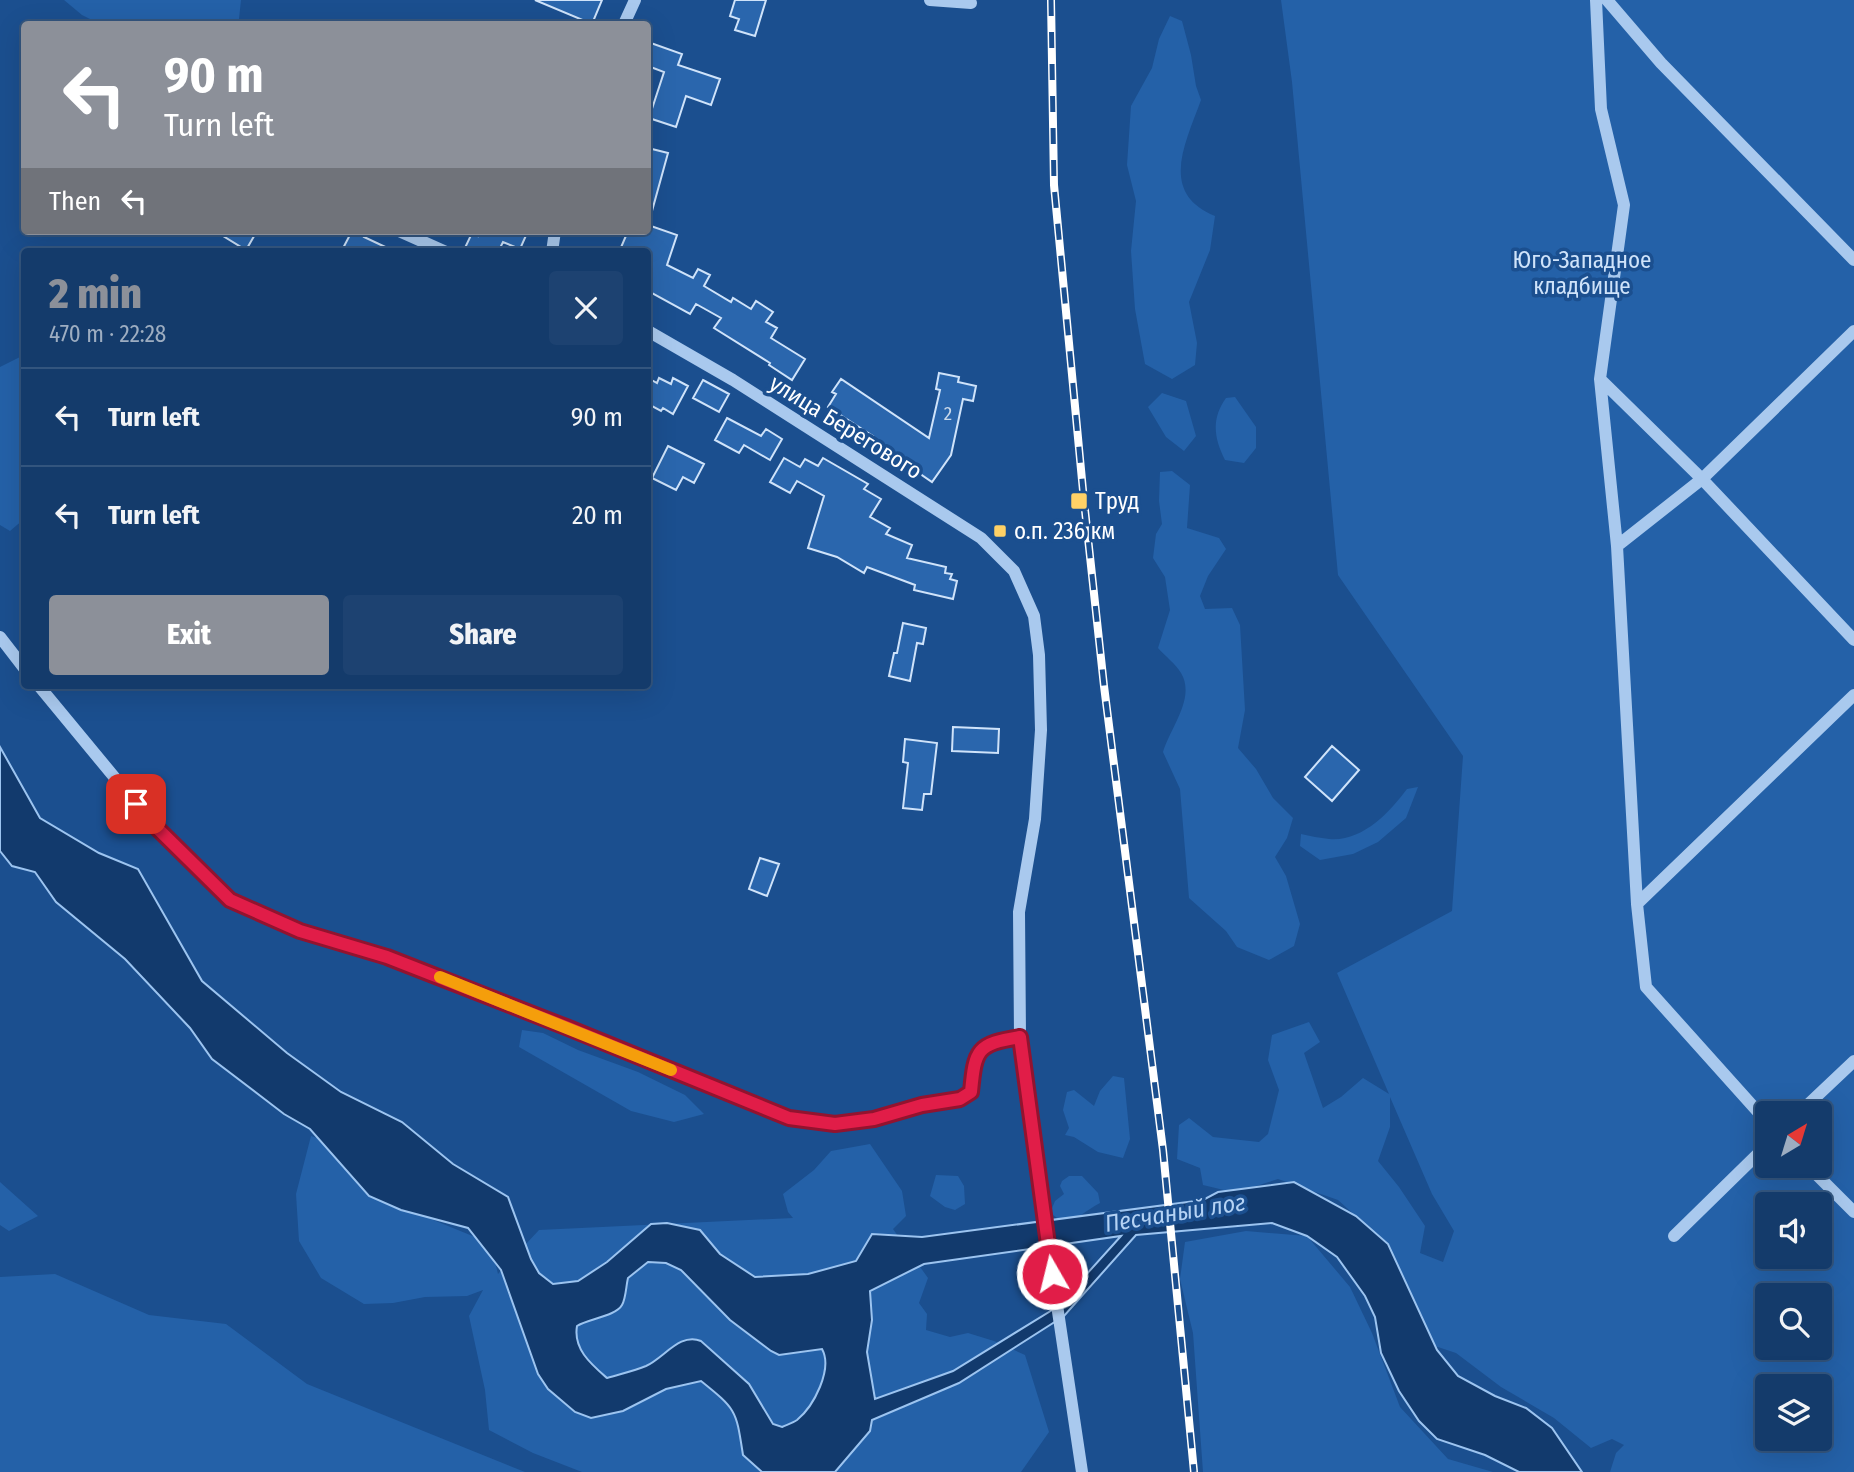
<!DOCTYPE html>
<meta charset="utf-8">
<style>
:root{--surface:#143b6b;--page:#1d4271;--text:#f1f3f6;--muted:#9dadc1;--line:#33557e;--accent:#8c9099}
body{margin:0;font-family:"Fira Sans Condensed",sans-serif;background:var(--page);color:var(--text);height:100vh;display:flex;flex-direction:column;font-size:26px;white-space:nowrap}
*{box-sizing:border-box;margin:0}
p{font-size:23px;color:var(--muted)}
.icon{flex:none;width:38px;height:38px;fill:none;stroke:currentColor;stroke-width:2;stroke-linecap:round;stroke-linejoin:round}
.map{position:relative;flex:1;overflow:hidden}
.side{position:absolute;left:21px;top:248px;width:630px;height:441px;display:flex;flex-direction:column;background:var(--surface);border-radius:7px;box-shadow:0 7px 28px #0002,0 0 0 2px var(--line)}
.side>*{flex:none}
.guide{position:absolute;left:21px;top:21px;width:630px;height:214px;border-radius:7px;box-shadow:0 7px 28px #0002,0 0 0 2px var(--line);background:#8c9099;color:#fff;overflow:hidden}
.needle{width:46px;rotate:38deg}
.buttons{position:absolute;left:1755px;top:1101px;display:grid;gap:14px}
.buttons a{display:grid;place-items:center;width:77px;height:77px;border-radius:7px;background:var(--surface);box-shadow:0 7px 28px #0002,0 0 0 2px var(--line);font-size:35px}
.pin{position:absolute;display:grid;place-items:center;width:60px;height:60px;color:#fff;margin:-30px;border-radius:14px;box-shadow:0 4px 10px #0006}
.me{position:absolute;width:77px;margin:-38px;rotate:352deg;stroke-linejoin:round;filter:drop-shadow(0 0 5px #0008)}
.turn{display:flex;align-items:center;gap:24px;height:147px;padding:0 28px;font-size:32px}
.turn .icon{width:91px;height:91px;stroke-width:2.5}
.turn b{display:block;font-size:49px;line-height:60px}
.then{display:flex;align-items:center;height:66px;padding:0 28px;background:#0003;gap:14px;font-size:26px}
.round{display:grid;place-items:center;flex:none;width:74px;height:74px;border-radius:7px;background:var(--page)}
.summary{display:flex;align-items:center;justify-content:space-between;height:119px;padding:0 28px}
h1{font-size:42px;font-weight:800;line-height:52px;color:var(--accent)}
.cta{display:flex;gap:14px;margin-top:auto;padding:14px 28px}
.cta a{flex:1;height:80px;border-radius:7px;background:var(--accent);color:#fff;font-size:28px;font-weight:800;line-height:80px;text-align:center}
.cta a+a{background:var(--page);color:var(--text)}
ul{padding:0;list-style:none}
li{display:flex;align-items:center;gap:21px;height:98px;padding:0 28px;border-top:2px solid var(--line)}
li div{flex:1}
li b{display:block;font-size:26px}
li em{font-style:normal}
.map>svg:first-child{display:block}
.green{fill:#2461a8;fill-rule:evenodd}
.water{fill:#123a6d;stroke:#9cc4f0;stroke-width:2;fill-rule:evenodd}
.building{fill:#2a66ad;stroke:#cfe3fa;stroke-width:2}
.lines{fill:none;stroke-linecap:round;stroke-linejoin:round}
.minor{stroke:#a9c9ee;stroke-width:12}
.rail-casing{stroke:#fff;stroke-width:8}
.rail{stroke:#1b4f8f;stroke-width:5;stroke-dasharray:16;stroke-linecap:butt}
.route-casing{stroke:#92132f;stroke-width:18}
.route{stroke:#e11d48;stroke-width:12}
.slow{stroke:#f59e0b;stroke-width:12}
.poi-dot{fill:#ffd166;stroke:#1b4f8f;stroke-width:2.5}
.labels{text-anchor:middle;stroke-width:7;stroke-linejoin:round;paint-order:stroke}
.number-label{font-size:19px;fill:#cad9ea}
.park-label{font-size:23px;fill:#cfe3fa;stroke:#1b4f8f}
.street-label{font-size:23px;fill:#fff;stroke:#1b4f8f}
.poi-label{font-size:23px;fill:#fff;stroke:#1b4f8f;text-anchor:start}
.water-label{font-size:24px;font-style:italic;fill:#b5d3f5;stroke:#1b4f8f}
</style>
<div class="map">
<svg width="1854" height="1472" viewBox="0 0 1854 1472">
<rect width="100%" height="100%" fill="#1b4f8f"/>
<!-- green -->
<path class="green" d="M64 0H241L239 19 234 24H100L82 15Z
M1281 0H1854V1472H1610L1616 1453 1624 1445 1612 1439 1591 1448 1554 1418 1501 1387 1456 1353 1435 1346 1396 1261 1370 1229 1338 1200 1278 1179 1253 1187 1228 1191 1203 1185 1200 1168 1177 1159 1179 1125 1189 1118 1213 1137 1259 1142 1268 1134 1279 1090 1268 1060 1272 1035 1309 1022 1320 1042 1304 1053 1323 1108 1341 1097 1363 1078 1389 1094 1337 973 1452 911 1463 756 1338 575 1292 82ZM1390 1097 1432 1194 1454 1231 1443 1262 1420 1253 1425 1226 1399 1187 1378 1161 1390 1127ZM1768 1113H1820V1166H1768ZM1768 1204H1820V1256H1768ZM1768 1295H1820V1348H1768ZM1768 1386H1820V1438H1768Z
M1170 16 1182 21 1191 55 1196 86 1201 100C1186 142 1158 193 1215 216L1210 250 1189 302 1197 343 1195 365 1172 379 1145 364 1135 309 1131 251 1136 201 1127 165 1131 106 1152 68 1159 39Z
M24 355V519L10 531 0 525V367Z
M1162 393 1186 401 1196 436 1184 451 1166 437 1148 407Z
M1235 397 1256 427V448L1244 463 1225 460C1214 438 1211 419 1226 398Z
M1172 471 1190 485 1187 528 1219 538 1226 549 1208 576 1200 596 1205 609 1232 608 1240 625 1245 710 1238 748 1256 769 1273 798 1293 818 1287 838 1275 857 1286 876 1300 924 1294 946 1269 960 1237 947 1226 931 1189 898 1180 789 1163 752C1170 728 1196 698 1181 673 1176 664 1165 656 1158 648L1170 610 1165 577 1153 558 1156 534 1162 524 1159 501 1160 472Z
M1418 787 1406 818 1378 842 1353 854 1320 860 1300 846 1301 834C1310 836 1320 838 1329 839 1362 842 1389 813 1407 789Z
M522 1030 543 1033 578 1050 638 1072 685 1095 704 1114 674 1122 631 1111 519 1047Z
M1113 1076 1124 1078 1130 1139 1123 1158 1098 1152 1074 1137 1065 1135 1069 1128 1063 1110 1067 1092 1074 1090 1094 1106 1100 1091Z
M311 1136 320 1139 367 1193 475 1237 495 1262 498 1274 539 1230 793 1218 788 1212 783 1194 814 1170 831 1151 870 1144 902 1191 906 1216 893 1229 928 1278 919 1303 927 1314 926 1330 950 1337 968 1333 994 1341 1025 1355 1049 1432 1021 1472H582L533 1453 489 1430 485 1390 469 1316 483 1290 467 1296 425 1297 393 1303 364 1304 321 1278 299 1241 296 1194Z
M936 1175 958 1176 964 1186 965 1204 955 1210 945 1207 930 1196Z
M1069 1176H1082L1098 1193 1100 1203C1086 1210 1078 1220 1063 1222L1050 1213 1055 1201 1064 1194 1060 1186 1062 1181Z
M0 1182 38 1216 9 1231 0 1225Z
M1246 1231 1307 1236 1350 1287 1372 1333 1400 1407 1448 1459 1493 1472H1203L1193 1333 1180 1279 1185 1242Z
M55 1274 149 1315 226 1324 307 1384 525 1472H0V1277Z"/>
<!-- water -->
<path class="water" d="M0 747 40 818 99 853 138 869 202 981 287 1053 341 1092 402 1122 453 1164 508 1197 531 1259 539 1273 553 1284 578 1281 607 1262 651 1224 667 1223 700 1230 720 1254 755 1277 808 1274 856 1261 872 1234 922 1237 1203 1200 1218 1192 1294 1182 1356 1216 1388 1244 1437 1350 1458 1376 1495 1396 1526 1408 1552 1428 1582 1472H1519L1485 1455 1437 1439 1419 1421 1399 1391 1381 1353 1375 1317 1365 1296 1337 1257 1307 1236 1272 1223 1136 1235 1064 1316 959 1383 872 1420 870 1431 835 1472H762L743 1455C736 1410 737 1410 701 1381L666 1389 623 1411 591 1418 575 1412 548 1389 538 1374 501 1270 468 1228 401 1210 369 1196 310 1129 284 1114 212 1059 190 1028 125 959 56 902 35 872 12 866 0 851ZM1121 1236 1057 1307 953 1371 875 1399 867 1352 872 1320 870 1291 924 1264ZM648 1262 666 1263 681 1270 730 1320 771 1351 779 1355 822 1349C833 1369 814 1406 797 1420 793 1423 786 1425 782 1427L773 1424 749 1384 701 1341C680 1332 664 1358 646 1366 634 1371 620 1374 607 1378 591 1364 573 1349 577 1326 588 1319 616 1316 622 1305 626 1298 626 1286 628 1278Z"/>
<!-- building -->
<path class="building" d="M535 0H602L592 24Z
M735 0H766L755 36 735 30 739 19 730 16Z
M648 42 682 54 678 65 720 79 711 105 686 96 676 127 649 118 664 72 648 66Z
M648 148 668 153 652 211 648 210Z
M648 225 677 235 667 265 693 278 698 269 710 275 704 286 731 302 733 298 751 309 756 301 773 312 766 322 777 328 771 338 805 359 792 380 769 365 770 363 714 328 721 318 696 304 690 314 648 291V252H619L628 231H648Z
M215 231H257L246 250Z
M352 231H367L364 237 396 252H341Z
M480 231H528L520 249 503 242 498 252H463L472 233 478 236Z
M939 373 959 377 958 382 976 386 973 401 963 399 951 455 932 482 871 440 873 436 828 407 836 394 832 392 841 379 929 438 940 390 936 389Z
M648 378 657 383 659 378 671 384 673 378 688 386 673 414 663 408 661 411 648 404Z
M703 380 729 394 719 412 693 398Z
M727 418 761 436 766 429 782 439 770 460 744 445 739 453 715 440Z
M668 446 704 464 694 483 683 477 676 490 652 478Z
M784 458 800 467 805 459 818 466 823 458 868 484 864 489 881 499 870 517 890 528 886 534 912 545 907 558 946 567 945 573 952 574 950 579 957 581 953 599 914 590 915 585 867 567 864 573 837 557 808 548 824 496 797 481 790 493 770 482Z
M903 623 926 628 923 644 917 643 910 681 889 676 894 653H897Z
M953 727 999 729 998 753 952 751Z
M905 739 937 743 931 794H924L922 810 903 808 908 763 903 762Z
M1332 746 1359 770 1332 801 1305 777Z
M760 858 779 864 767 896 749 889Z"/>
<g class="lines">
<!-- minor -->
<path class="minor" d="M930 0 971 3
M1596 0 1601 109 1624 205 1600 379 1617 546 1637 904 1646 987 1768 1123
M1607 0 1661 63 1854 260
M624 24 635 0
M399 231 446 252
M552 252 555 231
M648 331 733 380 981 538 1014 571 1034 616 1039 655 1041 730 1035 819 1019 912 1020 1037 1038 1178 1082 1472
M1600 379 1702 479 1854 640
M1617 546 1702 479 1854 331
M0 637 24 668
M39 686 153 824 230 900 301 931 387 957 566 1027 789 1118 835 1123 874 1119 922 1105 960 1099 971 1092C975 1049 977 1044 1020 1037
M1637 904 1854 695
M1799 1113 1854 1061
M1808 1166 1854 1212
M1674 1236 1768 1144"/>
<defs>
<path id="rail" d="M1051 0 1054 185 1084 501 1104 686 1163 1150 1194 1472"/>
</defs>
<!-- rail casing -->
<use href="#rail" class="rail-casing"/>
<!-- rail -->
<use href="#rail" class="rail"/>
</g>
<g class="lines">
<defs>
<path id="route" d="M136 804 153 824 230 900 300 931 387 957 566 1027 789 1118 835 1124 874 1119 922 1105 960 1099 971 1092C975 1049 977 1044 1020 1037L1052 1274"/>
</defs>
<!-- route casing -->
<use href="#route" class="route-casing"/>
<!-- route -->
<use href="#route" class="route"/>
<!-- slow -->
<path class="slow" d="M440 977 671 1070"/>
</g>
<!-- markers -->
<g class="poi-dot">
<rect x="1070" y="492" width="18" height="18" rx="3.5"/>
<rect x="993" y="524" width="14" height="14" rx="3.5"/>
</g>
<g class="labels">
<!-- number labels -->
<g class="number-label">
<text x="948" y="420">2</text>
</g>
<!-- park labels -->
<g class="park-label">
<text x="1582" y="268">Юго-Западное<tspan x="1582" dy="26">кладбище</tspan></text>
</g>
<!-- street labels -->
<g class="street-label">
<text transform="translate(846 427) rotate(32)" y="8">улица Берегового</text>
</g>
<!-- poi labels -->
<g class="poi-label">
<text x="1095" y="509">Труд</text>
<text x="1014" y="539">о.п. 236 км</text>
</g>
<!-- water labels -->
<g class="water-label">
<text transform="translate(1175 1213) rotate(-9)" y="8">Песчаный лог</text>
</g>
</g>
</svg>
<div class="buttons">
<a><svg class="needle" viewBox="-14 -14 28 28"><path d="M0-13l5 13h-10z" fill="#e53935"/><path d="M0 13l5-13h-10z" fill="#9dadc1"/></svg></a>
<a><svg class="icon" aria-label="sound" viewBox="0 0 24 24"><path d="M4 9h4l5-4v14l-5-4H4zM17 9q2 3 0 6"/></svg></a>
<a><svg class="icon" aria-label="search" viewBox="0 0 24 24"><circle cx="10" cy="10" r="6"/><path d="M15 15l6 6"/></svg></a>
<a><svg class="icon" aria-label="layers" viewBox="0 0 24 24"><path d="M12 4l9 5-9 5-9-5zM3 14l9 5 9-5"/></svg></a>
</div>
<div class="pin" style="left:136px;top:804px;background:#d93025"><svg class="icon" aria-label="arrive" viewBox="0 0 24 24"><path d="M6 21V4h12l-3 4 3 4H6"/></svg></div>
<svg class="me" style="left:1052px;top:1274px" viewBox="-20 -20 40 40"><circle r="17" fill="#e11d48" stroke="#fff" stroke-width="3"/><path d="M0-11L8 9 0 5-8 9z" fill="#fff"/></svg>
<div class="guide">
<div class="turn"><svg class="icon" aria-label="left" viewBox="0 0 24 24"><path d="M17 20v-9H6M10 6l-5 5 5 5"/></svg><div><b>90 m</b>Turn left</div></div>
<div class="then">Then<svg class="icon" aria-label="left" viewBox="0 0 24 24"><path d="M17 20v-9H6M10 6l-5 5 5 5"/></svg></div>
</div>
<section class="side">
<div class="summary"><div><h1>2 min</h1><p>470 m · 22:28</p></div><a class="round"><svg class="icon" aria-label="close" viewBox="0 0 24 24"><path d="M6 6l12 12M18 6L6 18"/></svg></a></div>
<ul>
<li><svg class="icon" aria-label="left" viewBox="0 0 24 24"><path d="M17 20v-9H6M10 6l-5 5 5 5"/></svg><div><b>Turn left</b></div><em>90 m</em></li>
<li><svg class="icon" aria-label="left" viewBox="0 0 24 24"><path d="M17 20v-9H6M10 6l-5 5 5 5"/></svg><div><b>Turn left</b></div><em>20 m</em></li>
</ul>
<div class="cta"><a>Exit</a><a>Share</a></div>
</section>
</div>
